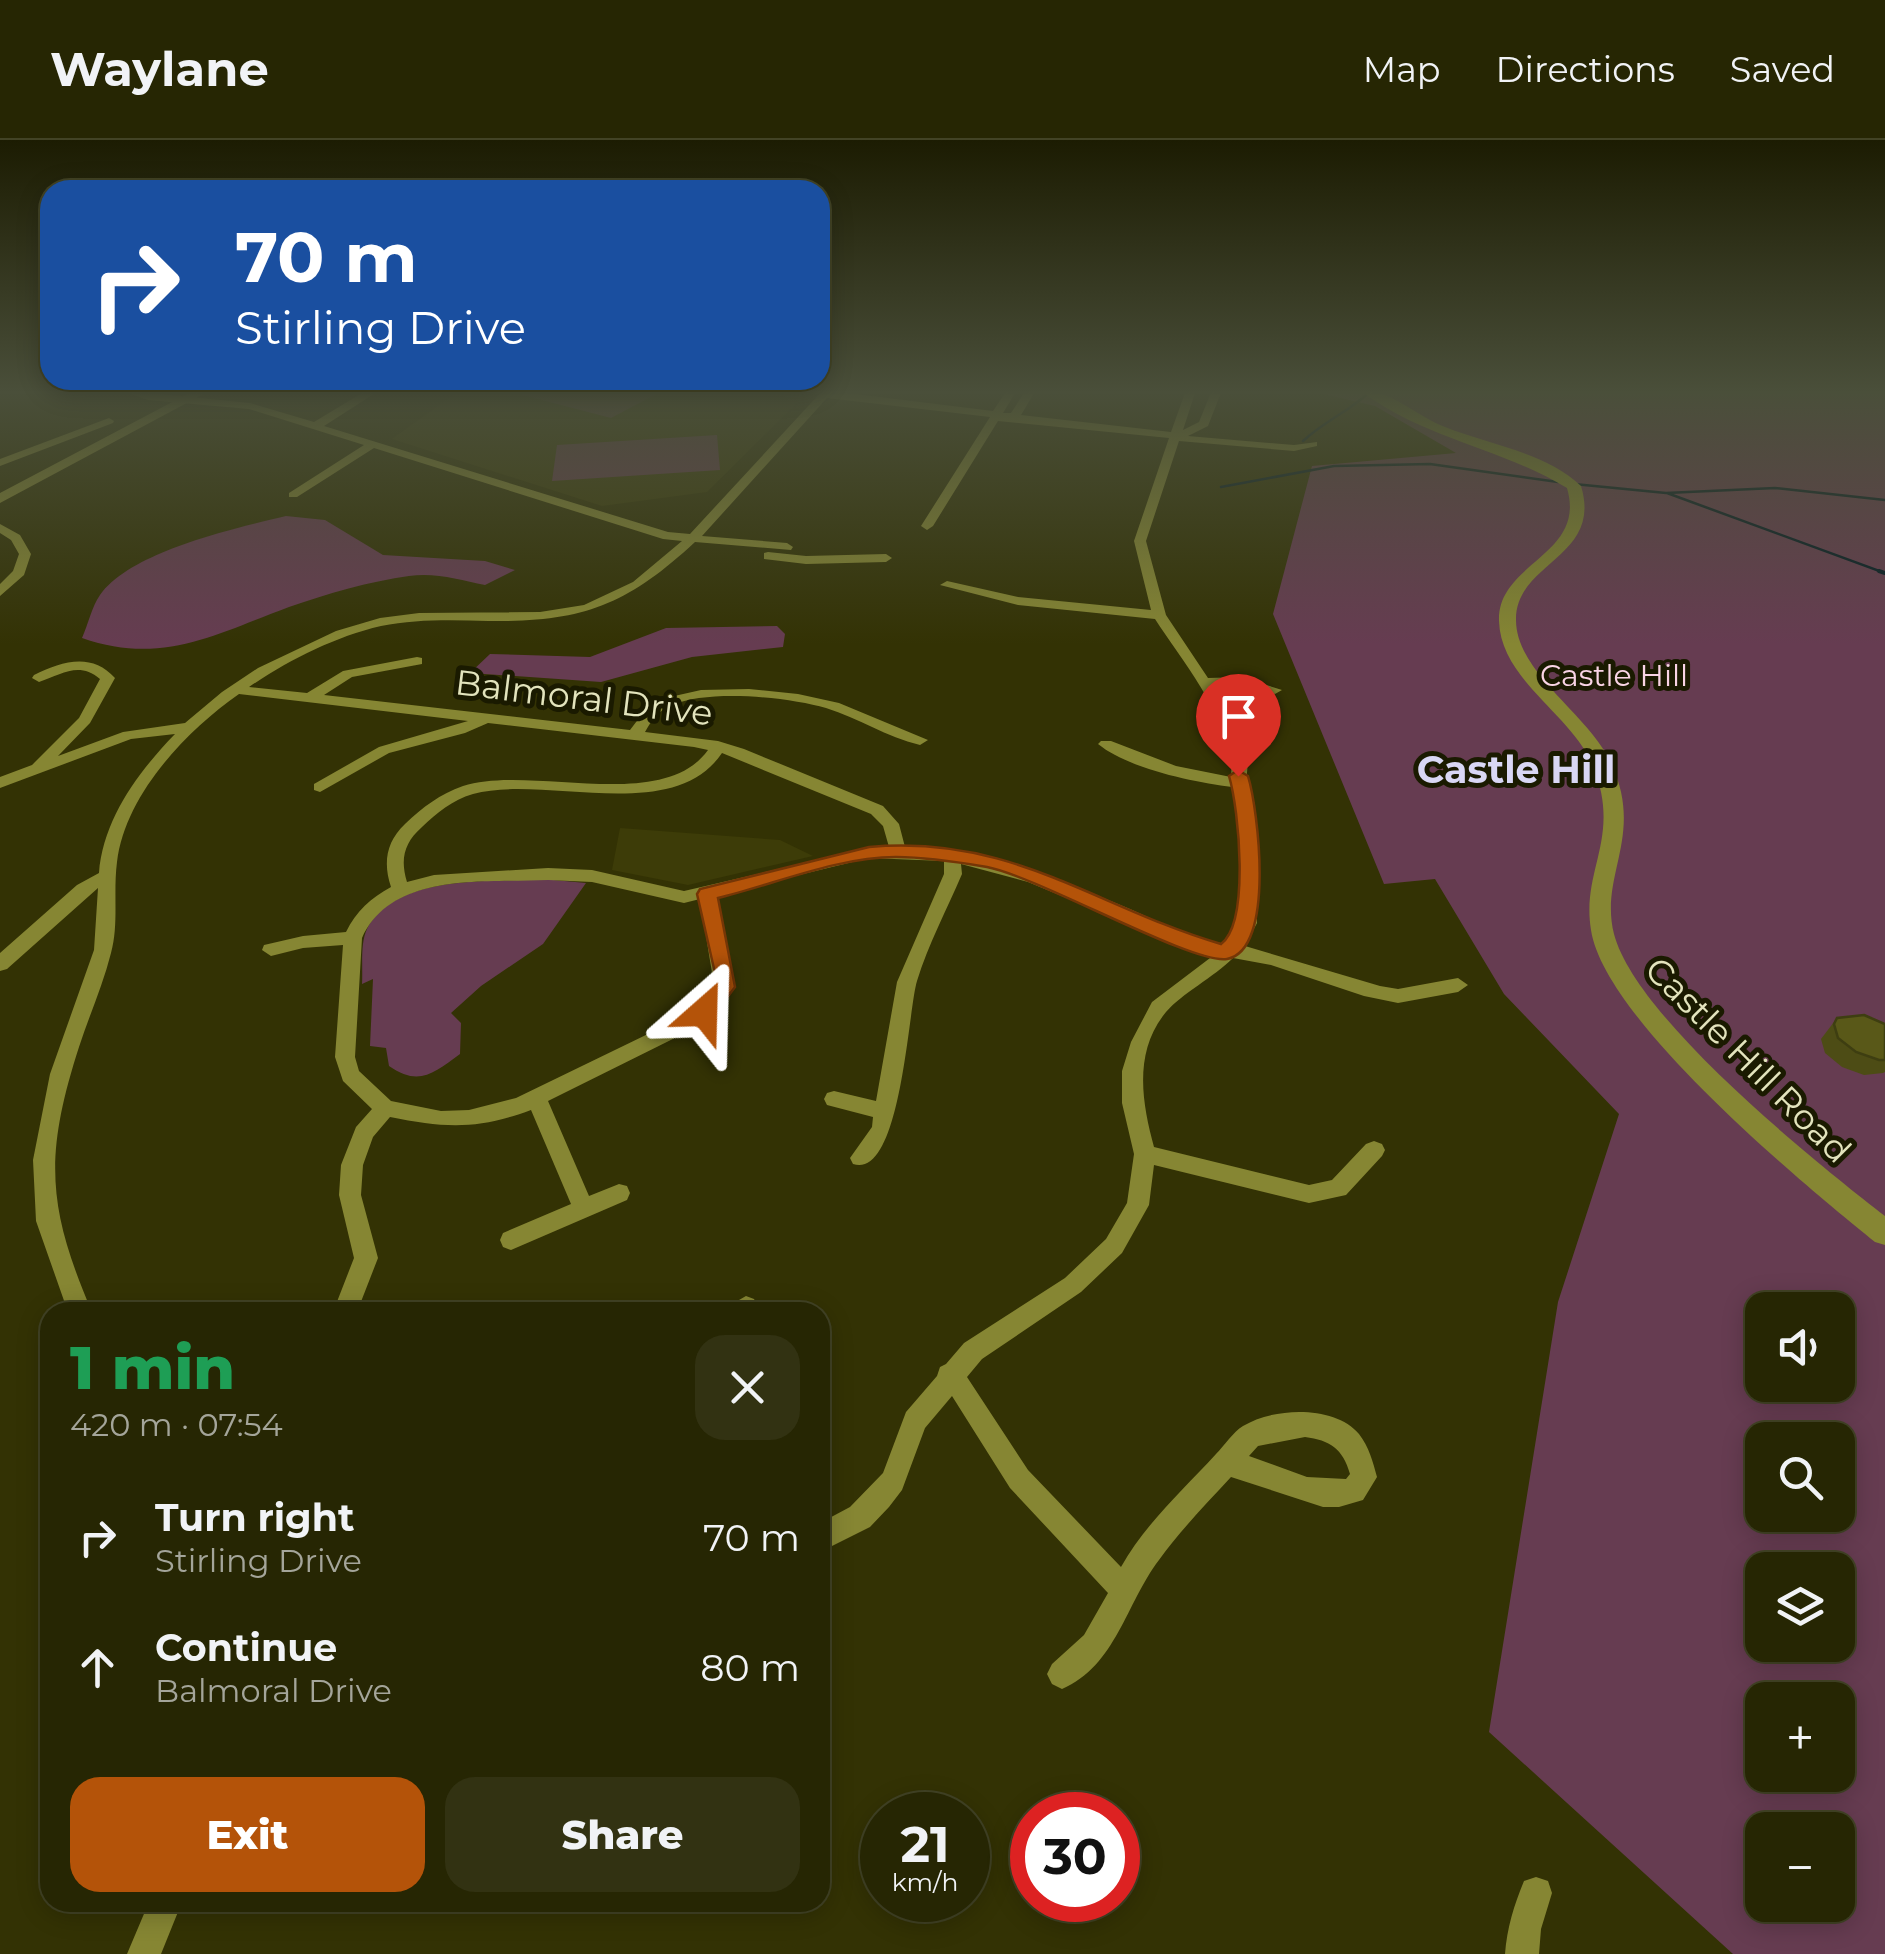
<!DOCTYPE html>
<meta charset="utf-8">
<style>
:root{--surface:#262603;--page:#323212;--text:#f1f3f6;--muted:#a4a59a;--line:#424325;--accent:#b45309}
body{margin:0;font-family:Montserrat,sans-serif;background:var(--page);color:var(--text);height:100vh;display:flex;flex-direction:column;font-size:38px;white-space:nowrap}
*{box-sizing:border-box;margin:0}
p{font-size:32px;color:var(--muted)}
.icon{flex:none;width:55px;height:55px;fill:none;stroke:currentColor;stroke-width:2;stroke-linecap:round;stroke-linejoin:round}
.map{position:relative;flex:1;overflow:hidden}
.drawer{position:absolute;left:40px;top:1162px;width:790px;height:610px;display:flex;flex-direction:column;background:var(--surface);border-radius:30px;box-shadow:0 5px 25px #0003,0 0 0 2px var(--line)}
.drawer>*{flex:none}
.guide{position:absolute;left:40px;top:40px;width:790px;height:210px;border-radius:30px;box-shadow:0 5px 25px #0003,0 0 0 2px var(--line);background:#1a4fa0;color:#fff;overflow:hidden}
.tools{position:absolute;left:1745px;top:1152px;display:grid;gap:20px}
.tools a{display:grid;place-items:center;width:110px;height:110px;border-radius:20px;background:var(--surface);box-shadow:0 5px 25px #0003,0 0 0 2px var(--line);font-size:50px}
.speed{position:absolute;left:860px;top:1652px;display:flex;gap:20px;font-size:50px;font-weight:700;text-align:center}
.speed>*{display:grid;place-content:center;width:130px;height:130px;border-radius:50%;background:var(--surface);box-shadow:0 5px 25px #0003,0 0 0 2px var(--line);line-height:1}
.speed small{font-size:25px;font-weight:400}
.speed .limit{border:15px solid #d22;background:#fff;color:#111}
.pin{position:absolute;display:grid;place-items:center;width:85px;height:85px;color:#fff;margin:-102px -42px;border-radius:50% 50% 50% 0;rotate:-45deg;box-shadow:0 0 10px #0007}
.pin .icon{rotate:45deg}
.me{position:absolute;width:110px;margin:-55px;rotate:25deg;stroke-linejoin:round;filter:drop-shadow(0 0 8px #0008)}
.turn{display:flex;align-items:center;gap:35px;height:210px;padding:0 30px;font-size:45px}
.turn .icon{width:130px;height:130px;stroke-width:2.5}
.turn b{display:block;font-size:70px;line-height:85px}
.round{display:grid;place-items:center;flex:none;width:105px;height:105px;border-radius:30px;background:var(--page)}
.summary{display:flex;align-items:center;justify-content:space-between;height:170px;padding:0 30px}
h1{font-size:60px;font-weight:800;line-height:75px;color:#1e9e55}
.action{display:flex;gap:20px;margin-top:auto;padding:20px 30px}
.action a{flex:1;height:115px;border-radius:30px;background:var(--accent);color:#fff;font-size:40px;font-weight:800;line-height:115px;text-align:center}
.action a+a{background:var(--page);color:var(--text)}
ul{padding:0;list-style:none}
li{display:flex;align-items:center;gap:30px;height:130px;padding:0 30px}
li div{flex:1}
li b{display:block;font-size:38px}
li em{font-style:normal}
header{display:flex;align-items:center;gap:60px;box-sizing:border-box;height:140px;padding:0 50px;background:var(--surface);border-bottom:2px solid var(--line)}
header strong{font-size:48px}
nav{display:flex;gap:55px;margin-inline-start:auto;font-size:35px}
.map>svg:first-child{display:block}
.built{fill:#3d3c08}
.green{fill:#663c51;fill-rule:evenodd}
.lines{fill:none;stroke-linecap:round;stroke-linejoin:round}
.stream-far1{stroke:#051c26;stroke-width:2.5}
.stream{stroke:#051c26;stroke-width:4}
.street{fill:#868633;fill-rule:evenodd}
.secondary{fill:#868633;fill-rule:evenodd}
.wall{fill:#4d4c15}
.building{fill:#595818;stroke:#3e3e11;stroke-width:2.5}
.route{fill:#b45309;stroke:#753606;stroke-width:2.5}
.labels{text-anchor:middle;stroke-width:10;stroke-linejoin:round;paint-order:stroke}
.far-park-label{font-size:30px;fill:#fad4e5;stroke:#1a1a00}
.street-label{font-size:35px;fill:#e3e4bd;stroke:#1a1a00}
.far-district-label{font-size:38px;font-weight:bold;fill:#d9d7f4;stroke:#1a1a00}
</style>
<header>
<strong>Waylane</strong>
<nav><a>Map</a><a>Directions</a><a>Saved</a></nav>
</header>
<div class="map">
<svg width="1885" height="1814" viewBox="0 0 1885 1814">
<rect width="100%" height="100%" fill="#333204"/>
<!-- built -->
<path class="built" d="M460 250H810L707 352 602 366 392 299Z
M620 688 780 700 813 716 688 745 612 730Z"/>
<!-- green -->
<path class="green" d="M503 250H664L611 278Z
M1307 250H1885V1814H1733L1489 1592 1558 1162 1619 974 1504 854 1435 739 1384 744 1273 474 1312 326 1456 313 1375 266ZM1762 1170H1838V1245H1762ZM1762 1300H1838V1375H1762ZM1762 1430H1838V1505H1762ZM1762 1560H1838V1635H1762ZM1762 1690H1838V1765H1762Z
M717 295 720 330 552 341 557 305Z
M286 376 325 380 383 415 485 421 515 430 485 445C460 440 435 432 409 436 371 441 326 454 289 467 216 494 162 526 82 498 88 485 92 466 100 455 131 411 236 388 286 376Z
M777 486 785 494 783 507 692 517 601 542 470 533 490 514 590 517 666 488Z
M543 739 586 743 543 804 481 846 451 873 461 883 460 914C434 933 419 947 389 926L386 908 370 906 373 839 362 844C363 828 360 803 367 789 396 733 491 743 543 739Z"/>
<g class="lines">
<!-- stream-far1 -->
<path class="stream-far1" d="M1303 301C1326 280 1350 271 1372 250
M1574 344 1666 353 1775 348 1885 360
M1221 347 1334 326 1430 324 1558 342
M1667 353 1885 433"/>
<!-- stream -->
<path class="stream" d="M1879 431 1885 433"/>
<!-- street -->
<path class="street" d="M120 250 250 263 314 282 367 250H380L324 286 668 392 690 394 823 250 993 271 1007 250H1017L1003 273H1011L1026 250H1036L1021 275 1171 292 1186 250H1196L1183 290 1199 282 1212 250H1222L1208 286 1188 296 1294 305 1317 302V306L1294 311 1179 301 1146 401 1166 475 1208 538 1241 537 1282 550 1275 554 1241 545 1213 546 1227 567 1248 622 1246 643 1255 664 1257 783 1245 806 1380 846 1398 849 1458 838 1468 845 1458 852 1398 863 1364 856 1271 825 1233 818C1214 837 1181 854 1166 872 1133 912 1142 963 1154 1007L1309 1045 1332 1040 1366 1004 1374 1001 1382 1004 1385 1010 1382 1016 1346 1055 1309 1063 1154 1025 1149 1065 1122 1113 1081 1152 982 1219 967 1237 1028 1330 1121 1427C1145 1384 1183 1350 1216 1314 1224 1306 1233 1292 1243 1286 1274 1267 1335 1265 1359 1294 1369 1307 1373 1322 1377 1337L1363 1360 1339 1367H1323L1231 1337C1206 1364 1180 1391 1159 1420 1126 1463 1116 1526 1062 1549L1052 1544 1047 1534 1052 1524 1084 1495 1108 1453 1010 1348 952 1256 925 1288 902 1350 889 1367 870 1387 820 1412V1383L850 1367 883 1333 906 1272 937 1236 940 1227 946 1224 964 1203 1065 1138 1106 1099 1127 1063 1134 1014 1122 963V931L1131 902 1152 862 1214 815 1182 806 1028 742 961 724 962 734C947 769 928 805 917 841 908 870 901 1040 853 1024L850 1018 872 987 873 977 827 965 824 959 827 953 834 951 876 961 897 842 944 734V721L869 718 717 755 734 847 731 852 697 887 548 961 589 1056 619 1044 627 1046 630 1053 627 1060 511 1110 503 1107 500 1100 503 1093 571 1064 531 970C477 990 445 988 390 977L373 997 363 1025 361 1055 378 1118 357 1172H333L354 1118 339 1055 341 1025 356 987 372 969 343 941 335 917 343 805 303 808 271 816 262 810 264 805 303 796 346 792C356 771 371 758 391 747 383 723 386 702 405 684 423 667 440 654 463 646 531 624 662 674 708 610L694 607 488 583 465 593 389 613 320 652 314 650V644L379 607 468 581 239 554C186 591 125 655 117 722 113 753 119 784 111 813 103 845 89 876 79 907 44 1016 47 1067 92 1172H68L36 1081 33 1020 50 934 94 810 98 748 7 829 0 831V813L77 745 99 733C103 679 139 631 175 594L131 599 0 648V637L32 625 79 578 100 539C79 521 62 534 39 542L32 538 34 535C62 521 92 512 115 538L90 583 58 616 123 592 185 583 222 552 258 528 336 491 380 478 419 473 540 472 584 465 633 442 682 401 663 399 374 308 297 357H289V353L364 305 249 269 148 260ZM827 258 990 277 921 386 927 390 933 386 998 281 1169 298 1134 401 1151 470 1018 457 947 441 940 445 1018 465 1155 479C1182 521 1236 585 1231 637L1176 626 1111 601H1101L1098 604C1129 629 1193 642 1232 647L1239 664V783L1225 804C1192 798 1161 783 1130 769 1060 740 983 706 905 707L899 684 883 666 744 609 718 601 645 592C651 581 659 570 672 565 709 549 788 557 826 568 859 578 886 597 920 605L928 600 839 563 798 554 749 549 701 550 661 559 646 569 630 590 324 555 352 537 422 524V518L417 517 343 531 307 553 249 547C289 520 334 497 381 486 416 479 452 480 488 481 582 482 626 466 695 402L791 410 793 407 787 403 702 396ZM722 613 871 674 883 686 889 707 869 708 684 751 592 730 548 728 434 735 407 742C400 719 404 703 422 687 437 673 452 660 473 654 543 634 673 686 722 613ZM548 740 592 742 684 763 700 759 714 845 683 877 516 958 469 970 441 971 391 961 359 931 355 917 362 798C392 731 487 743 548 740ZM1305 1297C1330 1300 1343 1309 1350 1334L1346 1339 1307 1337 1249 1316 1258 1306Z
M109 278 114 281 113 283 0 326V319Z
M0 384 20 395 31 414 24 435 0 456V444L13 431 19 414 11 400 0 393Z
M768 412 806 416 886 414 892 418 886 422 806 424 764 419V413Z
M746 1156 754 1159 758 1167 755 1172H728L732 1164Z
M1536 1737 1548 1741 1552 1753 1541 1789 1539 1814H1505C1507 1788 1514 1765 1524 1741Z
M149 1762H182L161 1814H127Z"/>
<!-- secondary -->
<path class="secondary" d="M195 250H211L0 363V353Z
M1360 250C1392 250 1416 276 1445 287 1490 305 1545 312 1581 346 1603 418 1515 422 1516 480 1516 533 1590 575 1611 623 1645 696 1599 735 1614 794 1636 878 1814 1021 1885 1076V1105L1875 1102C1803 1044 1604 879 1591 790 1581 729 1622 698 1593 626 1572 574 1501 541 1499 481 1497 422 1587 416 1567 348 1502 308 1421 298 1360 250Z"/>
</g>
<!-- wall -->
<path class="wall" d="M1837 878 1885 884V932L1883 933 1864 935 1842 927 1825 913 1821 899Z"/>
<!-- building -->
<path class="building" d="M1864 875 1885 884V920H1879L1856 912 1838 898 1834 884 1837 878Z"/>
<!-- sky -->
<linearGradient id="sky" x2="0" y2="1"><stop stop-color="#1c1c02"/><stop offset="0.5" stop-color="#4a4f3a"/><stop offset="1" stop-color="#4a4f3a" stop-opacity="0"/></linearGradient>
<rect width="1885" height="504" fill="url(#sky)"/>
<!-- route -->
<path class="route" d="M1238 630 1248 636C1258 669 1276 810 1227 819 1193 825 1039 737 987 727 958 722 925 717 896 717 838 717 775 744 718 758L735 847 712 878 704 880 693 872 714 845 715 833 697 754 700 749 869 707C1012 694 1095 767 1221 804 1250 782 1239 670 1229 636Z"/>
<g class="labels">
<!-- far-park labels -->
<g class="far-park-label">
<text x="1614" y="546">Castle Hill</text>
</g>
<!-- street labels -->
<g class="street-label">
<text transform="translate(584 558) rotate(7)" y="12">Balmoral Drive</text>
<text transform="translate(1748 920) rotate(45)" y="12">Castle Hill Road</text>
</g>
<!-- far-district labels -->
<g class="far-district-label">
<text x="1516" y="643">Castle Hill</text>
</g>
</g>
</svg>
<div class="tools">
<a><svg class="icon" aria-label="sound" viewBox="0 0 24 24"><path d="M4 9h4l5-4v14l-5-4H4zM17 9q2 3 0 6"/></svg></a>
<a><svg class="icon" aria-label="search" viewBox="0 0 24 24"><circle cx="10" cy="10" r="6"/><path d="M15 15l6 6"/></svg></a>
<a><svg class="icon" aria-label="layers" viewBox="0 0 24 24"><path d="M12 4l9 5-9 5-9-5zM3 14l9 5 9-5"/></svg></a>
<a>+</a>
<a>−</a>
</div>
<div class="speed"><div>21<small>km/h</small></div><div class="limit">30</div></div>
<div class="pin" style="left:1238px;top:636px;background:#d93025"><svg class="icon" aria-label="arrive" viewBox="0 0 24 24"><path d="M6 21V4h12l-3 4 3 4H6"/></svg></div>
<svg class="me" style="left:704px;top:872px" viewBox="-20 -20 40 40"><path d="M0-17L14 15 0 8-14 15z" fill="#b45309" stroke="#fff" stroke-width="4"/></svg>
<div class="guide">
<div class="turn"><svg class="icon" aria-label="right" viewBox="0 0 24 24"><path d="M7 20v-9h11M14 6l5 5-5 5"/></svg><div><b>70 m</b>Stirling Drive</div></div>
</div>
<section class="drawer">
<div class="summary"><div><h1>1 min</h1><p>420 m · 07:54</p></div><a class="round"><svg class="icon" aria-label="close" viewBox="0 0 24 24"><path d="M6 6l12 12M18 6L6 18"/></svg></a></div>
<ul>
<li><svg class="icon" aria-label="right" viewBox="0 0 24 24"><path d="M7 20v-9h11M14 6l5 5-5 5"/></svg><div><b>Turn right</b><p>Stirling Drive</p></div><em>70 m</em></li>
<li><svg class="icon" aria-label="ahead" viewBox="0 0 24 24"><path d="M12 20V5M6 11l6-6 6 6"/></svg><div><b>Continue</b><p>Balmoral Drive</p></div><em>80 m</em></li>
</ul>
<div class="action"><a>Exit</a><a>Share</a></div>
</section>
</div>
